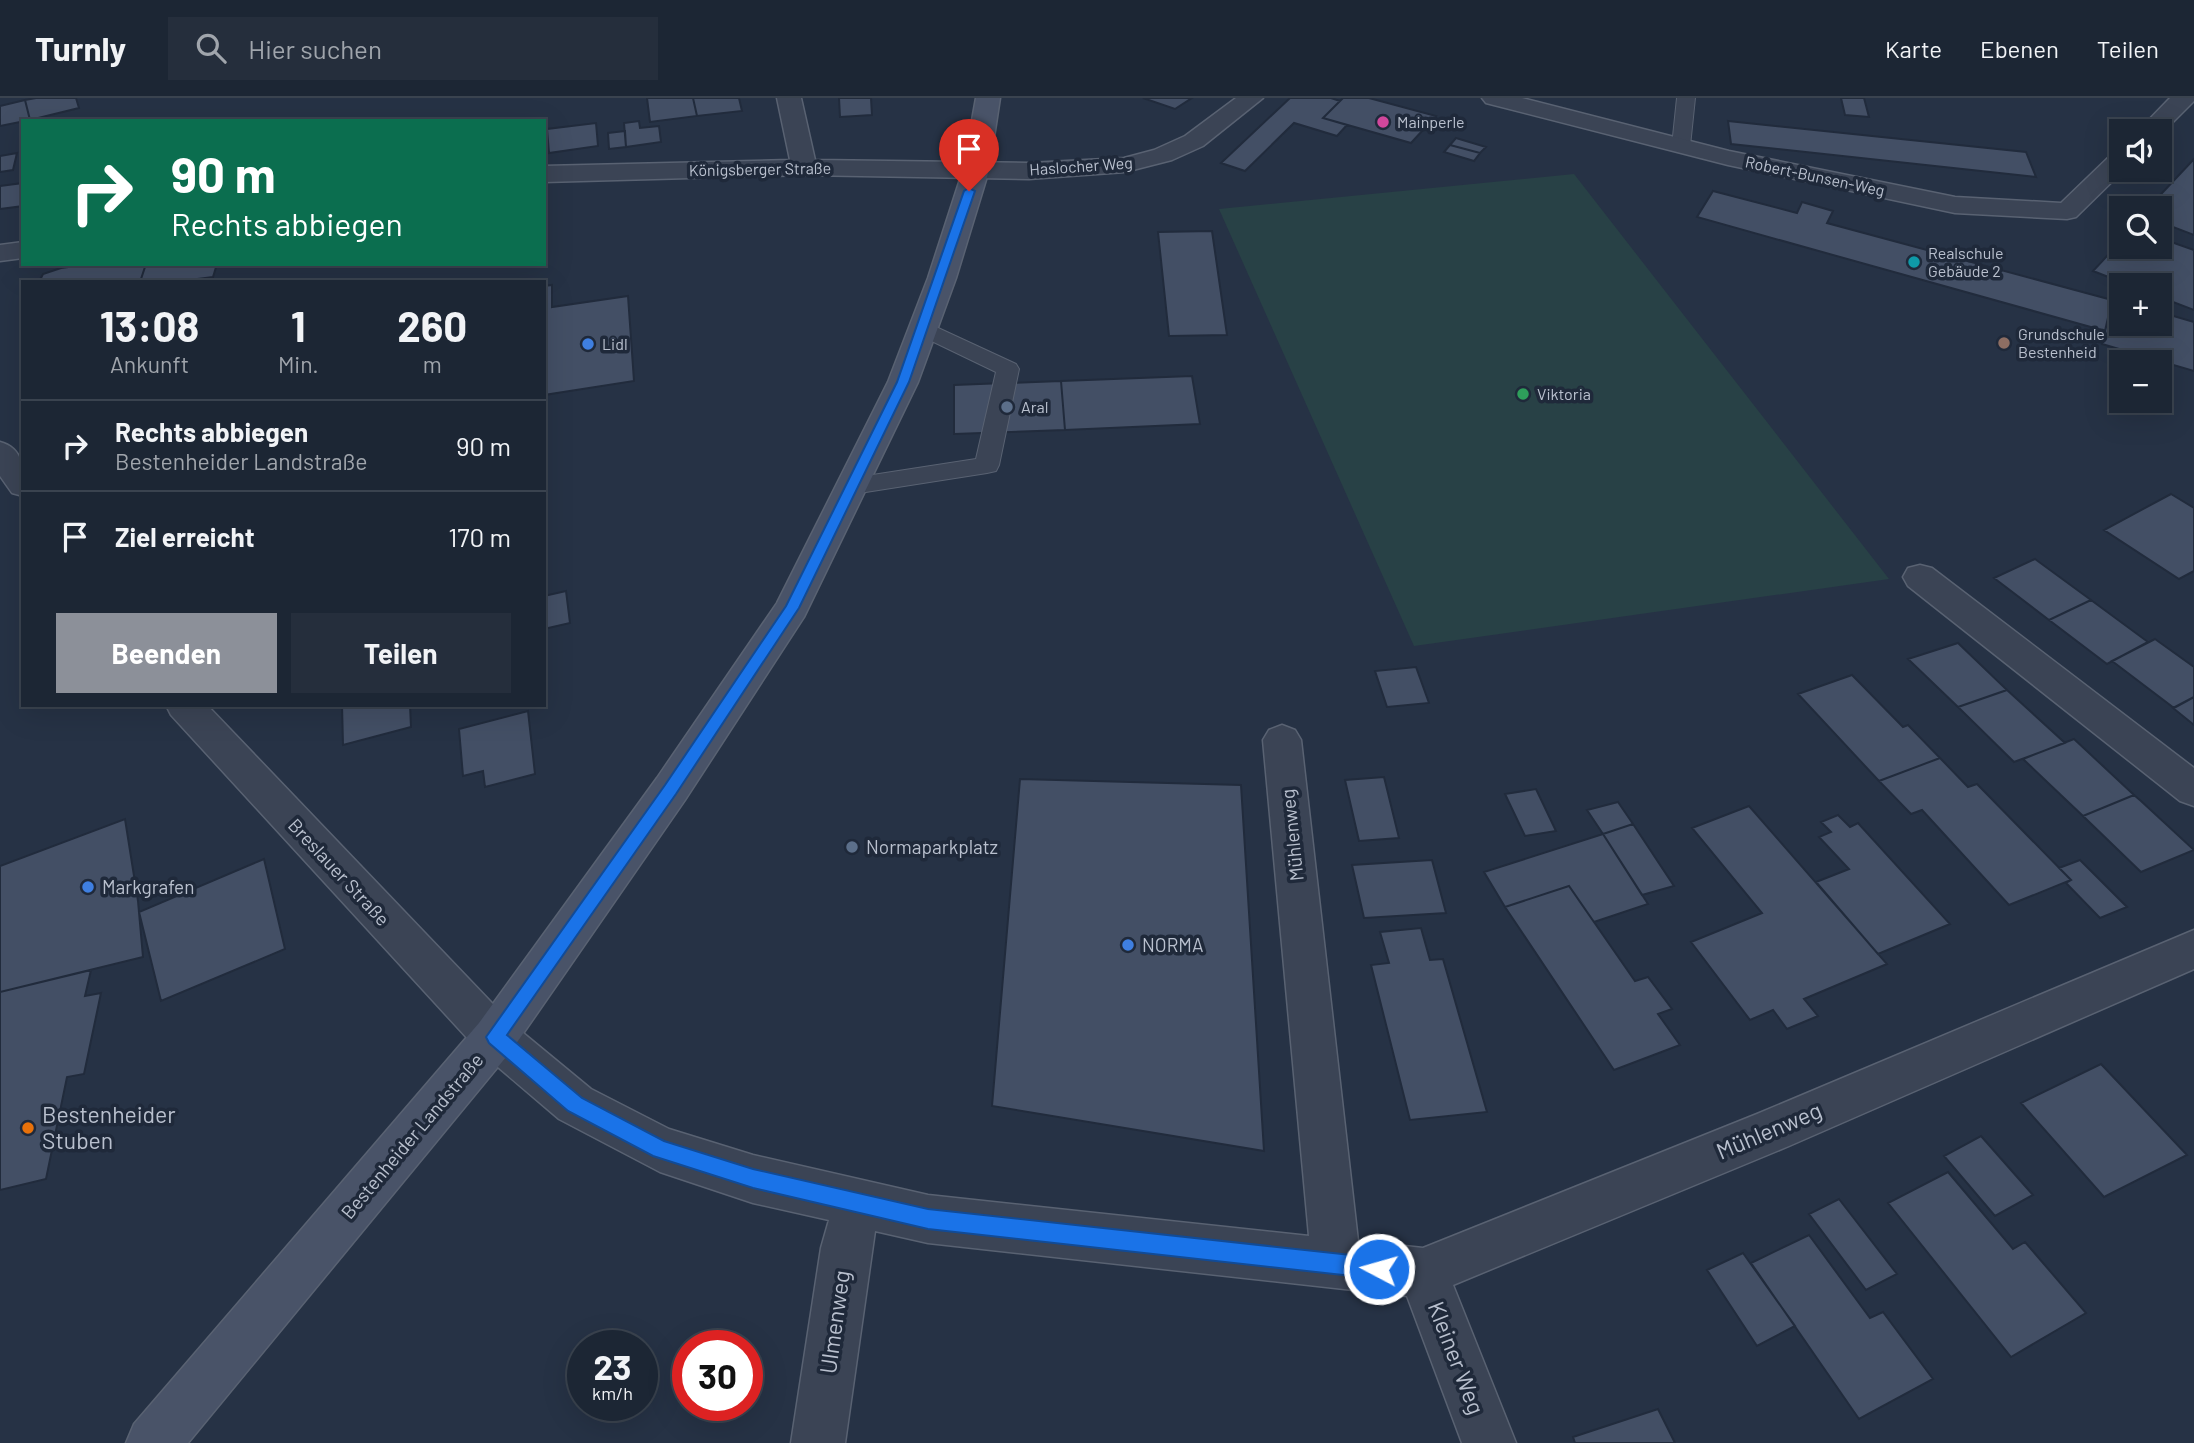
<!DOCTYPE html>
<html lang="de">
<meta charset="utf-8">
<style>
:root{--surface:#1c2634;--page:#252e3c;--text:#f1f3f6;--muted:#a0a5ac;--line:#3a434f;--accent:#8c9099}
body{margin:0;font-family:Barlow,sans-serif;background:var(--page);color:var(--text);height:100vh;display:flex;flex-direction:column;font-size:26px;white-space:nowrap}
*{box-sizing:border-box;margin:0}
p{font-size:23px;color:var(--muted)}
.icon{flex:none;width:38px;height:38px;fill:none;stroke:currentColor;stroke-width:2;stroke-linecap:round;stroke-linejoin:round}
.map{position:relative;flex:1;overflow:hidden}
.details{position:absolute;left:21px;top:182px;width:525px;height:427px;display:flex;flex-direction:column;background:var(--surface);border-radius:0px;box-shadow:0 7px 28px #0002,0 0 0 2px var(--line)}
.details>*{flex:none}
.hud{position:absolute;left:21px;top:21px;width:525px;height:147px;border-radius:0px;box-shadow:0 7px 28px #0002,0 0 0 2px var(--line);background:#0b6e4f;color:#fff;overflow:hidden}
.tools{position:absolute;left:2109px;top:21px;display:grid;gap:14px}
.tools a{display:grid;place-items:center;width:63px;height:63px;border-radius:0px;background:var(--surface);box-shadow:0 7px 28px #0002,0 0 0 2px var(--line);font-size:35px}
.speed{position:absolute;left:567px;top:1232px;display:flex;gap:14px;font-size:35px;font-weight:700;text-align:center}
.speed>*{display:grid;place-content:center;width:91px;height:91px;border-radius:50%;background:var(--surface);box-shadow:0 7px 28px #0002,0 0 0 2px var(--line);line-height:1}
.speed small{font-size:18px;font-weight:400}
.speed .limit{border:10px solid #d22;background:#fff;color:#111}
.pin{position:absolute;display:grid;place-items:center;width:60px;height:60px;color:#fff;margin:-72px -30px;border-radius:50% 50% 50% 0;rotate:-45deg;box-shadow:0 0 7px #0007}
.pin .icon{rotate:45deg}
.me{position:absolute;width:77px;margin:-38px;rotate:276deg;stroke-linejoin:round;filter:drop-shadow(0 0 5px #0008)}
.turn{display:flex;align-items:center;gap:24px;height:147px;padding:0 35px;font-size:32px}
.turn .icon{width:91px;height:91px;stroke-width:2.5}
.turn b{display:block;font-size:49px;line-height:60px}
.eta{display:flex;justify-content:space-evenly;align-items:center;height:119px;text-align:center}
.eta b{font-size:42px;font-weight:700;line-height:49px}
.primary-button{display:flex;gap:14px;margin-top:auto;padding:14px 35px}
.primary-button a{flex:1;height:80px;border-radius:0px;background:var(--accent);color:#fff;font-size:28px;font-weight:700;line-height:80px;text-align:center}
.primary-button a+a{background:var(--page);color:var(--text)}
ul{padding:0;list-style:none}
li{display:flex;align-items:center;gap:21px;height:91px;padding:0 35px;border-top:2px solid var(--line)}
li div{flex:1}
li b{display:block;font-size:26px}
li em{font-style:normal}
header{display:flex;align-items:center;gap:42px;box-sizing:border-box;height:98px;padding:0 35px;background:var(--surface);border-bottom:2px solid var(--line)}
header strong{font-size:33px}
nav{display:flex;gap:38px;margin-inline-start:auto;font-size:24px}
.search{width:490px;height:63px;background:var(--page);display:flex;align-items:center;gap:18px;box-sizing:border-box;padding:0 24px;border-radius:0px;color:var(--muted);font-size:26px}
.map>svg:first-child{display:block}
.green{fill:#284146}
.building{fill:#434f65;stroke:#212b3c;stroke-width:2}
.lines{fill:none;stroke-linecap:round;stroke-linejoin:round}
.service-casing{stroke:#596272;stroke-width:2}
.minor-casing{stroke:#596272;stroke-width:3}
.secondary-casing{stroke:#596272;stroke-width:3}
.service{fill:#3b4455;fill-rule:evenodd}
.minor{fill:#3b4455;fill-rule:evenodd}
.secondary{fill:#495368;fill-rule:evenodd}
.route{fill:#1a73e8;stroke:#114b97;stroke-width:2}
.hotel-dot{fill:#d1479c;stroke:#1f293a;stroke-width:2.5}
.culture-dot{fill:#0f9aa8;stroke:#1f293a;stroke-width:2.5}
.education-dot{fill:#8d6e63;stroke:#1f293a;stroke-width:2.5}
.shop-dot{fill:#3f7fe0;stroke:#1f293a;stroke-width:2.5}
.leisure-dot{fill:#2e9e5b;stroke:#1f293a;stroke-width:2.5}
.service-dot{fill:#5c6f8a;stroke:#1f293a;stroke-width:2.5}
.food-dot{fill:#e8710a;stroke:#1f293a;stroke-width:2.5}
.labels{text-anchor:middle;stroke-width:7;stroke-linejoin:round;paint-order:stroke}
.far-poi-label{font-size:16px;fill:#b9c0ce;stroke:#1f293a;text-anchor:start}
.far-street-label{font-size:16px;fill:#b9c0ce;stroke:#1f293a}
.street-label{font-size:19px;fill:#b9c0ce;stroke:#1f293a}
.poi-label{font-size:19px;fill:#b9c0ce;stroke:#1f293a;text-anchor:start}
.near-poi-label{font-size:23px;fill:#b9c0ce;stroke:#1f293a;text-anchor:start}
.near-street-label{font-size:23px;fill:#b9c0ce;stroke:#1f293a}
</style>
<header>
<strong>Turnly</strong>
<div class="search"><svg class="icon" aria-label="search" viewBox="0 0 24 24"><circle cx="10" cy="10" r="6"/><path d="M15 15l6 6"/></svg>Hier suchen</div>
<nav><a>Karte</a><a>Ebenen</a><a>Teilen</a></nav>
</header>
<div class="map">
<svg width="2194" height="1345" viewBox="0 0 2194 1345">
<rect width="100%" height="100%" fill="#263245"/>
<!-- green -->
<path class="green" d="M1574 76 1889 481 1414 548 1219 111Z"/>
<!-- building -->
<path class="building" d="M36 0H76L79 10 30 22 25 2Z
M647 0H693L697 18 650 24Z
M693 0H739L742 13 697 18Z
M839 0H871L872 17 840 19Z
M1143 0H1192L1175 11Z
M1290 0H1331L1340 3 1323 20 1347 27 1337 38 1294 25 1245 73 1221 65Z
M1343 0H1369L1436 18 1411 45 1323 20Z
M1841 0H1864L1869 19 1845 17Z
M25 2 30 22 0 28V8Z
M639 23 640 30 659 28 661 44 626 49 624 25Z
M1728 23 2026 54 2036 79 1731 46Z
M596 25 598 48 549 55 547 31Z
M625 33 626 49 609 51 608 35Z
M1456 40 1486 49 1480 55 1450 47Z
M1450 47 1480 55 1474 63 1444 54Z
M17 55 13 72 0 74V58Z
M2194 61V137L2160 124V110H2148Z
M23 85V108L0 111V88Z
M1713 93 1797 115 1802 104 1833 113 1827 125 2112 202 2105 233 1697 119Z
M1212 133 1227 237 1169 238 1158 134Z
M2160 140 2194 152V212L2160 199V187H2129L2093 173 2121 143V149H2160Z
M91 166H146L140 184H39L43 176 61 170Z
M146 166H217L213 179 174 184H140Z
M2117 183 2129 187H2121V226H2160V214L2194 224V273L2102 246Z
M552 187V209L628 198 634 283 544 297V188Z
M1192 278 1200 326 1065 332 1061 283Z
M1061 283 1065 332 954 336V287Z
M2171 396 2194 410V473L2179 481 2104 432Z
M2035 461 2091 502 2049 522 1994 480Z
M566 493 570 525 544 531V498Z
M2091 502 2148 544 2107 566 2049 522Z
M2155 541 2194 569V599L2174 610 2112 563Z
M1958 545 2007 592 1958 609 1908 561Z
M1416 569 1429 605 1387 609 1375 573Z
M1852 577 1903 629 1908 627 1940 660 1879 683 1798 596Z
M2007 592 2065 645 2014 664 1958 609Z
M2194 599V627L2173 610Z
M342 607H410L411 629 343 647Z
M528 613 535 676 485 689 483 673 463 678 459 631Z
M2074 641 2134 697 2083 718 2023 661Z
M1940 660 1968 689 1977 686 2071 782 2009 807 1922 712 1911 716 1879 683Z
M1384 679 1399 740 1359 743 1345 682Z
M1020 681 1241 687 1264 1053 992 1008Z
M1536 691 1556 733 1525 738 1505 696Z
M2134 697 2141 703 2194 752 2141 774 2083 718Z
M1618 704 1633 726 1603 736 1587 712Z
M1749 708 1887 866 1804 901 1818 918 1787 931 1773 912 1750 922 1691 844 1762 815 1692 730Z
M1838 717 1850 729 1858 725 1950 826 1878 856 1816 784 1849 771 1819 739 1831 734 1821 724Z
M125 721 138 803 143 859 0 894V768Z
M1633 726 1674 788 1642 797 1603 736Z
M1603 736 1648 806 1594 824 1569 788 1505 809 1484 774Z
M264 761 285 851 161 903 139 814Z
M1432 762 1446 815 1364 820 1352 767Z
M2080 762 2127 809 2100 820 2066 785 2071 782 2059 770Z
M1569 788 1635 883 1648 879 1672 911 1658 916 1680 947 1614 972 1505 809Z
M1421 830 1430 862 1443 861 1487 1014 1410 1022 1371 867 1389 865 1380 834Z
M91 872 85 898 101 895 84 976 67 979 46 1081 0 1092V894Z
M2101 966 2187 1057 2104 1099 2021 1005Z
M1981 1038 2033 1097 1995 1118 1944 1058Z
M1948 1074 2013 1151 2025 1144 2086 1215 2011 1259 1888 1105Z
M1839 1101 1897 1176 1866 1192 1809 1116Z
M1809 1137 1870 1220 1883 1214 1933 1281 1859 1321 1751 1165Z
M1743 1155 1795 1228 1757 1248 1707 1172Z
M1658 1311 1675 1345H1575L1573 1339Z"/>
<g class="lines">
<defs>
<path id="service" d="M1677 0H1695L1690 48 1681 54 1672 48Z
M923 223 1016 266 1019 271 999 367 996 373 987 375 853 396 844 394 841 388 844 382 853 380 976 361 996 274 915 235 912 230 915 225Z"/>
<path id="minor" d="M777 0H801L815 62 1029 65 1124 60 1154 52 1185 38 1236 0H1263L1203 48 1172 62 1125 74 1029 81 804 77 544 84V68L790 62Z
M1482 0H1522L1729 53 1955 99 2061 105 2112 56 2121 54V72H2124L2076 119 2067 121 1955 115 1728 67 1486 5Z
M2170 0H2194V3L2160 37V33H2138Z
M23 144V160L0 163V147Z
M0 344C26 351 23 375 23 398L12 395 0 378Z
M1920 467 1932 470 2194 670V708L2180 703 1908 488 1903 479 1908 470Z
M166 607H207L511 925 591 991 669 1031 753 1057 928 1097 1309 1138 1263 642 1269 632 1282 627 1295 632 1301 642 1358 1143 1423 1150 1757 1016 2194 832V871L1789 1048 1453 1187 1516 1345H1462L1407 1198 928 1145 875 1133 845 1345H791L821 1150 829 1122 753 1105 660 1074 559 1021 479 953 171 617Z"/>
<path id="secondary" d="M976 0H1000L989 72 956 180 918 284 804 519 685 702 511 953 188 1345H126L134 1326 479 925 657 680 777 505 888 284 928 180 963 72Z"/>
</defs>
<!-- service casing -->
<use href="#service" class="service-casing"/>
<!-- minor casing -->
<use href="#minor" class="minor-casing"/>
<!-- secondary casing -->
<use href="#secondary" class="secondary-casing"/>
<!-- service -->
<use href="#service" class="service"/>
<!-- minor -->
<use href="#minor" class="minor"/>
<!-- secondary -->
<use href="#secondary" class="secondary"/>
</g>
<!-- route -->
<path class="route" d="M969 90 975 93 909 284 799 510 676 696 507 937 582 1000 664 1043 753 1071 928 1111 1379 1160 1387 1163 1390 1171 1387 1178 1379 1181 928 1131 753 1090 653 1058 568 1013 489 945 486 939 665 687 786 508 897 284 964 93Z"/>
<!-- markers -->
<circle class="hotel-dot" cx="1383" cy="24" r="7"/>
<circle class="culture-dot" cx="1914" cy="164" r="7"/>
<circle class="education-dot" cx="2004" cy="245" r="7"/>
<g class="shop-dot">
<circle cx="588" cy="246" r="7"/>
<circle cx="88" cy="789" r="7"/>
<circle cx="1128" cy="847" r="7"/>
</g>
<circle class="leisure-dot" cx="1523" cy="296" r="7"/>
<g class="service-dot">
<circle cx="1007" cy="309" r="7"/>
<circle cx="852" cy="749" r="7"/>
</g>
<circle class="food-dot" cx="28" cy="1030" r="7"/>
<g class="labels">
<!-- far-poi labels -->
<g class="far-poi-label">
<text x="1397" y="30">Mainperle</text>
<text x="1928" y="161">Realschule<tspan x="1928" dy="18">Gebäude 2</tspan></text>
<text x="2018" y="242">Grundschule<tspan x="2018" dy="18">Bestenheid</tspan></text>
<text x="602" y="252">Lidl</text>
<text x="1537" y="302">Viktoria</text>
<text x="1021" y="315">Aral</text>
</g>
<!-- far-street labels -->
<g class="far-street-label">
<text transform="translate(1081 68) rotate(-4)" y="6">Haslocher Weg</text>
<text transform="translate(760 71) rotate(-1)" y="6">Königsberger Straße</text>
<text transform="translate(1815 78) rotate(12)" y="6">Robert-Bunsen-Weg</text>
</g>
<!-- street labels -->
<g class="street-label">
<text transform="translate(1292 737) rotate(-96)" y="7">Mühlenweg</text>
<text transform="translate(339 774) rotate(47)" y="7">Breslauer Straße</text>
<text transform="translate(412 1038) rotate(-50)" y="7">Bestenheider Landstraße</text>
</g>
<!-- poi labels -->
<g class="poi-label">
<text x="866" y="756">Normaparkplatz</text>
<text x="102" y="796">Markgrafen</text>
<text x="1142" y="854">NORMA</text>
</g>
<!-- near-poi labels -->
<g class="near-poi-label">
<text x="42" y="1025">Bestenheider<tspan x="42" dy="26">Stuben</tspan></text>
</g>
<!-- near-street labels -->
<g class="near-street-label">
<text transform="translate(1769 1033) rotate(-23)" y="8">Mühlenweg</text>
<text transform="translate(835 1224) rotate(-82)" y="8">Ulmenweg</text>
<text transform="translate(1456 1260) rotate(69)" y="8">Kleiner Weg</text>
</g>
</g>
</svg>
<div class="tools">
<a><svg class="icon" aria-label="sound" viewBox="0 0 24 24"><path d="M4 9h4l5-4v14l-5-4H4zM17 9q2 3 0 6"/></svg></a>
<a><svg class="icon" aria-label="search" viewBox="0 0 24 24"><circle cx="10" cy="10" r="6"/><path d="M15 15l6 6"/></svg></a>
<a>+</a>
<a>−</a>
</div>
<div class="speed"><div>23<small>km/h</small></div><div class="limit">30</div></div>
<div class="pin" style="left:969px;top:93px;background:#d93025"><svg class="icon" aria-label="arrive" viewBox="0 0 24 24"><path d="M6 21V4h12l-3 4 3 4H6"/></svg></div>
<svg class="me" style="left:1379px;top:1171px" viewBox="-20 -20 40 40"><circle r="17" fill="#1a73e8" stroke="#fff" stroke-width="3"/><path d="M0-11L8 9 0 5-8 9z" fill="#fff"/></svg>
<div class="hud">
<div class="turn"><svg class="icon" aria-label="right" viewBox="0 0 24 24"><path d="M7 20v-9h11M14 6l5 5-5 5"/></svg><div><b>90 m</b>Rechts abbiegen</div></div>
</div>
<section class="details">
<div class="eta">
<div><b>13:08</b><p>Ankunft</p></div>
<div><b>1</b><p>Min.</p></div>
<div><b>260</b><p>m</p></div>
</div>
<ul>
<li><svg class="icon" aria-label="right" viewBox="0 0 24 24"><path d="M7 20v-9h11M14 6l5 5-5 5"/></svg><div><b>Rechts abbiegen</b><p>Bestenheider Landstraße</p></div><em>90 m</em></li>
<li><svg class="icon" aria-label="arrive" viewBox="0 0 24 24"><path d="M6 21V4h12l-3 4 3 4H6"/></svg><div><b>Ziel erreicht</b></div><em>170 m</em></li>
</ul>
<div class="primary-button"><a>Beenden</a><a>Teilen</a></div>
</section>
</div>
